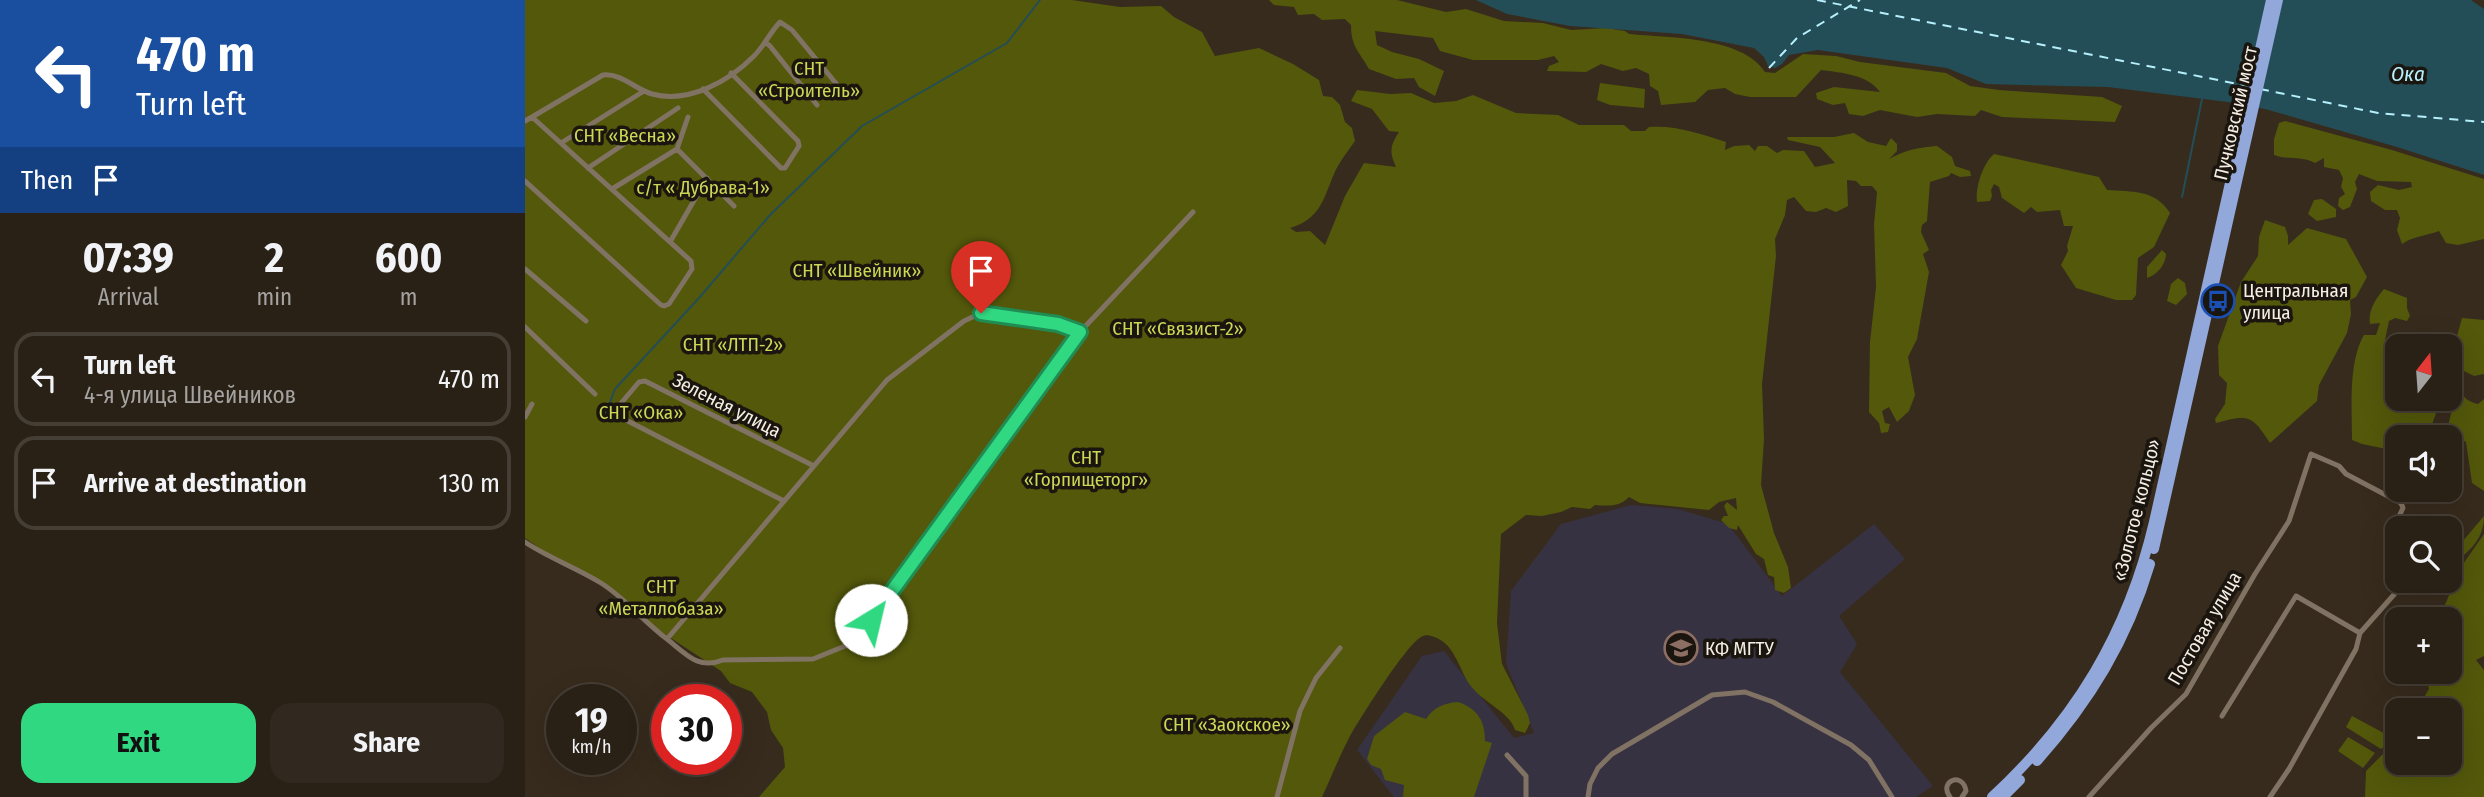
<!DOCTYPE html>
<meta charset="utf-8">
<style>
:root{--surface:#292016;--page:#31281f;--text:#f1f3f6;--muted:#a5a3a1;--line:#453e35;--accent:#31d882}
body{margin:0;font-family:"Fira Sans Condensed",sans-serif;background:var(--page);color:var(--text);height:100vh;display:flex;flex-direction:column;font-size:26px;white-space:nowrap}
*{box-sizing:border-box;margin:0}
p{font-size:23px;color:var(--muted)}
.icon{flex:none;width:38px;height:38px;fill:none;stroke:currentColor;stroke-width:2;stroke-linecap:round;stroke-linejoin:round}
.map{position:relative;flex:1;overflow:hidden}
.drawer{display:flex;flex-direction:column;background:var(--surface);width:525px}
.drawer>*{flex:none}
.banner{background:#1a4fa0;color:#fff;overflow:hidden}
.needle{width:46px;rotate:17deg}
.fabs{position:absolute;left:1860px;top:334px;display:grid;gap:14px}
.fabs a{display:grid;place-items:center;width:77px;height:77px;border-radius:14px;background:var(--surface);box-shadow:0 7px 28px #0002,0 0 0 2px var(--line);font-size:35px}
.speed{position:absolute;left:21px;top:684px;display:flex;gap:14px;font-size:35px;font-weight:700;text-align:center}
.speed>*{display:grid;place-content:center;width:91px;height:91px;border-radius:50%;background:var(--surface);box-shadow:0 7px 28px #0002,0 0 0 2px var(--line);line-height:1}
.speed small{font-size:18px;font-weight:400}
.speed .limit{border:10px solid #d22;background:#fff;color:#111}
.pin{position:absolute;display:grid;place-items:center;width:60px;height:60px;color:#fff;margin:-72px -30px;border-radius:50% 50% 50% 0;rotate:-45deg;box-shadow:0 0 7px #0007}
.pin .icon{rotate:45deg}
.me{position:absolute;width:77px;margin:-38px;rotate:36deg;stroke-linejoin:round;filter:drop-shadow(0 0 5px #0008)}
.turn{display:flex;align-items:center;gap:24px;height:147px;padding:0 21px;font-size:32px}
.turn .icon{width:91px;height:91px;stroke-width:2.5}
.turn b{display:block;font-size:49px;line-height:60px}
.then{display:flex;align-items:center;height:66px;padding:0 21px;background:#0003;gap:14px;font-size:26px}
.eta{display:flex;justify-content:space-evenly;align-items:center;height:119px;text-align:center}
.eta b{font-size:42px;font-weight:700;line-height:49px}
.primary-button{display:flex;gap:14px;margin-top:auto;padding:14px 21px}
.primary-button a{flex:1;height:80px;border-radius:21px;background:var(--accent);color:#111;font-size:28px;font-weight:700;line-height:80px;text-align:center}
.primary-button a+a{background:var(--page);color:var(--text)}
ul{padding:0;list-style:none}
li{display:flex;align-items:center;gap:21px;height:94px;margin:0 14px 10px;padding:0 7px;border:4px solid var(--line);border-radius:21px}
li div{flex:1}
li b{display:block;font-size:26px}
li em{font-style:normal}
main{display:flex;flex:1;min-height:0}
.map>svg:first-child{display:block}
.education{fill:#373242}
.green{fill:#53580b}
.water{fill:#244e57}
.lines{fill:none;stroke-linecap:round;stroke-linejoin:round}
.stream{stroke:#244e57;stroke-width:2}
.ferry{stroke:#b5effc;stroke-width:2;stroke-dasharray:9 7;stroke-linecap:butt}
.minor{stroke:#817363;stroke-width:5}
.trunk{stroke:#92a8da;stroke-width:10}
.route-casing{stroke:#208c54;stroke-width:18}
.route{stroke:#31d882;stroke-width:12}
.labels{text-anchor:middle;stroke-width:7;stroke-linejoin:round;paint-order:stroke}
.park-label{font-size:19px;fill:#cbd755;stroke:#1a150e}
.street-label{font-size:19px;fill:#f5eee4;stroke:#1a150e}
.poi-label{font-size:19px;fill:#f5eee4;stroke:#1a150e;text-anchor:start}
.water-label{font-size:21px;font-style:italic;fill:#b5effc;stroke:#1a150e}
</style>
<main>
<section class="drawer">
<div class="banner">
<div class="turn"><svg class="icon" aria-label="left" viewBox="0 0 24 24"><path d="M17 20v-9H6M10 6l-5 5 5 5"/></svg><div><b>470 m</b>Turn left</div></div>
<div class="then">Then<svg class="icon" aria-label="arrive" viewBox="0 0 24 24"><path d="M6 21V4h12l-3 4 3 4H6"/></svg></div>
</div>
<div class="eta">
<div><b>07:39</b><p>Arrival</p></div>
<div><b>2</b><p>min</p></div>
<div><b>600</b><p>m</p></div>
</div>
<ul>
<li><svg class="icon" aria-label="left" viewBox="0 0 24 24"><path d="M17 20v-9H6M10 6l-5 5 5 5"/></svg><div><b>Turn left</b><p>4-я улица Швейников</p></div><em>470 m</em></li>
<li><svg class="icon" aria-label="arrive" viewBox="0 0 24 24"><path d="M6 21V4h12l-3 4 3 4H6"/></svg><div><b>Arrive at destination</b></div><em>130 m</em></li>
</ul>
<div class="primary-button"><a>Exit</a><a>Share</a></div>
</section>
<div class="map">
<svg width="1959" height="797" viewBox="0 0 1959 797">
<rect width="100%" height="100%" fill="#372b1d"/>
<!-- education -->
<path class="education" d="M1106 505 1153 509 1203 524 1257 596 1349 524 1380 559 1314 616 1332 644 1315 672 1408 786 1391 797H869L832 750 897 656 919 651 989 738 1009 733 981 663 986 591 1036 524Z"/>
<!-- green -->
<path class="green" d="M0 0H547L595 7 636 6 649 17 677 32 690 56 734 48 768 64 794 80 798 96 807 97 815 105 820 122 827 128 830 141C823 151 814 162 809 174 798 200 795 219 765 228L771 232 785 231 800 245 820 196 839 163 871 167C864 152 865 146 874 132L864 131 847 109 826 101 832 90 865 94 886 93 909 103 931 101 948 95 991 113 1033 115 1054 125H1099L1106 131H1120L1124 127C1151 125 1176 134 1201 142L1200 150 1209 146 1224 145 1230 151 1233 146H1242L1252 153 1258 150 1279 151 1290 167 1310 163 1295 147 1263 140 1262 137H1309L1329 133 1343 142 1361 146 1366 138 1372 144V151L1364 159C1383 149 1392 148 1412 146L1427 157 1430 166 1445 171 1446 176 1435 177 1426 173 1424 176 1405 182 1402 221 1397 225 1396 232 1404 250 1398 254 1404 272 1392 339 1383 357 1390 395 1384 411 1372 422 1364 407 1357 411 1360 423 1365 424 1363 432 1356 433 1354 423 1344 412 1345 342 1351 287 1349 224 1352 192 1347 186H1336L1331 181 1322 180 1323 206 1311 212 1301 208 1291 212 1281 211 1269 197 1262 200 1260 215 1250 239 1251 256 1237 384 1239 439 1236 485 1249 533 1263 567 1266 588 1259 593 1250 590 1249 577 1243 575 1239 559 1231 554 1213 525 1212 530 1204 528 1196 520 1199 516H1203L1199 506 1202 502 1212 510 1211 498 1194 502 1184 510 1115 503 1104 497C1095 507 1082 506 1070 505L1065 509 1047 507 1036 512 1017 516 1001 515 976 534 972 623 977 664 1003 715 1005 723 1000 733 990 730C985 712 957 702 945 685 933 668 930 642 906 636 904 635 899 635 896 637 881 645 834 720 824 738 814 757 806 778 797 797H234L260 767 258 748 246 730 242 712 227 692 205 683 196 671 129 627 79 583 26 556 0 538Z
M744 0H872L921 12 941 9 979 21 1018 23 1046 30 1081 28 1100 31 1104 34C1143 38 1217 36 1240 72L1250 73 1278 54 1311 56 1335 62 1421 73 1445 86 1474 90 1577 97 1597 106 1590 122 1477 117 1456 110 1450 116 1412 114 1392 117 1355 110 1338 116 1324 114 1320 103 1308 105 1292 99 1291 93 1309 87 1355 92C1342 74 1317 73 1296 70L1271 97H1225L1210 94 1200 88 1183 90 1170 102 1136 105 1133 91 1125 86 1124 74 1111 68 1098 71 1076 64 1061 72 1022 71 1024 66 1034 62 1029 56 1013 60H948L915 51 908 38 850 31 852 45 867 52 894 59 919 71 910 96 894 87 889 78 871 79 844 69C834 51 826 47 826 25L820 19 797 20 789 14 773 15 769 7 749 5Z
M1075 83 1120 89 1119 108 1085 105 1072 100Z
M1760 121 1867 150 1959 179V239L1933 245 1921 243 1914 231C1900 236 1889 236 1877 244L1872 230 1875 218 1872 210H1860L1846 201 1845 192 1853 185 1874 190 1887 187 1886 182 1852 181 1834 174 1830 182 1832 189 1825 207 1818 210 1813 206 1814 198 1820 194 1816 187 1818 178 1814 170 1799 167V158L1790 163C1777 156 1762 160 1749 155V139L1754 123Z
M1469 154 1574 177 1582 190C1607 192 1630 189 1645 213L1629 247 1613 258 1611 295 1607 300H1591L1551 288 1536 265 1543 251 1542 246 1548 226H1539L1535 210 1512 212 1506 207 1499 213 1477 198 1474 187 1469 184 1466 190 1467 196 1465 201 1452 202C1450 188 1458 163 1469 154Z
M1797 199 1811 209V217L1792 221 1783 214 1789 200Z
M1740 220 1760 227 1763 236V245L1782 228 1821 239 1842 277 1831 297 1825 300 1826 314 1822 333 1794 385 1792 401 1745 443C1727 415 1724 414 1691 423L1690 419 1700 404 1702 383 1694 375 1693 346 1716 282 1733 256 1734 237Z
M1637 250 1641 254C1641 264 1632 275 1622 278V267Z
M1653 278 1660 283 1662 294 1651 305 1642 301 1646 284Z
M1859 289 1882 298V308L1885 316 1882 321 1870 318 1864 321 1860 340 1872 344 1900 333 1904 346H1872V399H1916L1903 436 1889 433 1885 437 1872 438 1871 451 1837 444 1827 440C1827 409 1823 362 1839 335H1851L1855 323 1845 324C1843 310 1850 300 1859 289Z
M1937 318 1959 320V374L1949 376 1935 369 1932 374C1934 390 1936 400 1953 404L1959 399V491L1947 483 1941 442 1922 430 1930 398 1927 379 1925 382 1929 347Z
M1959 516C1959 532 1952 544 1939 555L1932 548Z
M1959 534V656L1951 660 1959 670V797H1840L1841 771 1872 740V763H1925V710H1891L1904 689 1900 672H1925V620L1914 619 1936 567Z
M933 702C953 709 960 721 960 741L967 743 949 797H878L879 785 860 780 856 769 846 765 842 759 849 736 880 712 901 719C909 707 919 703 933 702Z
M1827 716 1868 738 1856 749 1821 727Z
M1823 737 1850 753 1838 768 1813 751Z"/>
<!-- water -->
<path class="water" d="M951 0H1946L1959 9V175L1872 147 1740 109 1703 102 1583 87 1461 84 1422 68 1293 50 1264 55 1257 64 1250 68 1243 66 1239 57 1229 48 1157 34 1045 26 982 14Z"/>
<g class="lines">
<!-- stream -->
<path class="stream" d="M1657 197 1677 99
M80 416 90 389 174 298 245 215 337 126 482 43 515 0"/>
<!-- ferry -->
<path class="ferry" d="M1292 0 1723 86
M1244 68 1272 38 1335 0
M1735 89 1853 113 1959 122"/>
<!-- minor -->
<path class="minor" d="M240 42 245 46 292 105
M178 89 256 168H260L274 146 273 141 206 73
M7 117 78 75C96 73 110 89 127 94 164 104 204 81 229 56 239 46 244 34 255 22L267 30 314 87
M0 121 7 117 166 261 167 269 144 304 139 306 136 305 0 181
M36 143 119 91
M152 149 209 206
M63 168 153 108
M87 189 152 149 163 117
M145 242 182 178
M0 269 61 321
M0 327 70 394
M0 417 7 404
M259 501 95 417 92 414V408L114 382 120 381 289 466
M0 542C24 558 52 568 76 583 100 598 119 622 142 639L362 380 439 321 456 313 533 324 555 332
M142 639C161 654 173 670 198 660L288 659 330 642 555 332 668 212
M1697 716 1771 596 1835 633
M982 755 1001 776V797
M752 797 775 711 791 678 815 648
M1063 797 1065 784 1073 768 1087 754 1187 695 1220 692 1248 702 1326 745 1344 760 1367 797
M1425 797C1413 781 1438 771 1441 791L1437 797
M1564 797 1626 728 1661 694 1730 574 1764 521 1786 454 1814 466 1821 474 1876 503 1878 508 1869 527 1872 533
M1745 797 1764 769 1831 649 1835 633 1881 581"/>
<!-- trunk -->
<path class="trunk" d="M1629 549 1753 0
M1512 761C1565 701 1602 641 1625 564
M1467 797C1550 720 1603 633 1629 522L1746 0
M1478 797 1495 780"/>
</g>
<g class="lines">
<defs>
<path id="route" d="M346 620 555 332 533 324 456 313"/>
</defs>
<!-- route casing -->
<use href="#route" class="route-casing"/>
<!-- route -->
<use href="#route" class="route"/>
</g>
<!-- icons -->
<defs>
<symbol id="bus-ring" viewBox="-11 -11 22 22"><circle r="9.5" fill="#1a150e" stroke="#1a4fb4" stroke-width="1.5"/><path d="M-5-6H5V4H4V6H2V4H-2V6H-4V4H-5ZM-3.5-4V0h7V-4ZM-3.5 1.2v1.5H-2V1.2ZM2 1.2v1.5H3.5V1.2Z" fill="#1a4fb4"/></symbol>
<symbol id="university-ring" viewBox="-11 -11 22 22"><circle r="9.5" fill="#1a150e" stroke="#8d6e63" stroke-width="1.5"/><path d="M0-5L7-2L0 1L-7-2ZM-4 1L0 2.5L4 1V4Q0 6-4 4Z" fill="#8d6e63"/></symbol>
</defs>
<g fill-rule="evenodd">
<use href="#bus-ring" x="1674" y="282" width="38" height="38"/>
<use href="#university-ring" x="1137" y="629" width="38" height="38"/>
</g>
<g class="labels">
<!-- park labels -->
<g class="park-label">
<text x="284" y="75">СНТ<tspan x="284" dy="22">«Строитель»</tspan></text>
<text x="100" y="142">СНТ «Весна»</text>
<text x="178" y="194">с/т « Дубрава-1»</text>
<text x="332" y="277">СНТ «Швейник»</text>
<text x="653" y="335">СНТ «Связист-2»</text>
<text x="208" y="351">СНТ «ЛТП-2»</text>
<text x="116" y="419">СНТ «Ока»</text>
<text x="561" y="464">СНТ<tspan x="561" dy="22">«Горпищеторг»</tspan></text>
<text x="136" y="593">СНТ<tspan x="136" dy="22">«Металлобаза»</tspan></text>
<text x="702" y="731">СНТ «Заокское»</text>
</g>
<!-- street labels -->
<g class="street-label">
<text transform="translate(1710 113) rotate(-77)" y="7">Пучковский мост</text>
<text transform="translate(202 405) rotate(27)" y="7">Зеленая улица</text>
<text transform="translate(1611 510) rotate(-76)" y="7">«Золотое кольцо»</text>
<text transform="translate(1679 628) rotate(-60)" y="7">Постовая улица</text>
</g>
<!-- poi labels -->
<g class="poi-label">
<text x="1718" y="297">Центральная<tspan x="1718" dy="22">улица</tspan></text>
<text x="1180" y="655">КФ МГТУ</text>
</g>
<!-- water labels -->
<g class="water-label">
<text x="1883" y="81">Ока</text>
</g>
</g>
</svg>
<div class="fabs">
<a><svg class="needle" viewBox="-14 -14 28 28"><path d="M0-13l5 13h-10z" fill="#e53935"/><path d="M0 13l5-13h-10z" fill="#a5a3a1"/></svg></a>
<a><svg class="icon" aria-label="sound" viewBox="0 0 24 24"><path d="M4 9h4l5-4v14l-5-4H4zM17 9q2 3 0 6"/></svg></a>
<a><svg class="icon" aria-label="search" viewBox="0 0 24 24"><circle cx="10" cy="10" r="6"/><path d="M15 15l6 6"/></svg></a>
<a>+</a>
<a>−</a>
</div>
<div class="speed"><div>19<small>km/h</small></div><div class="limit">30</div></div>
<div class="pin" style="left:456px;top:313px;background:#d93025"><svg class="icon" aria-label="arrive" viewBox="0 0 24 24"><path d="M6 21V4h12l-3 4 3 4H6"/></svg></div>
<svg class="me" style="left:346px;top:620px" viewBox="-20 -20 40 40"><circle r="19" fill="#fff"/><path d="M0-13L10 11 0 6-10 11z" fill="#31d882"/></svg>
</div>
</main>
